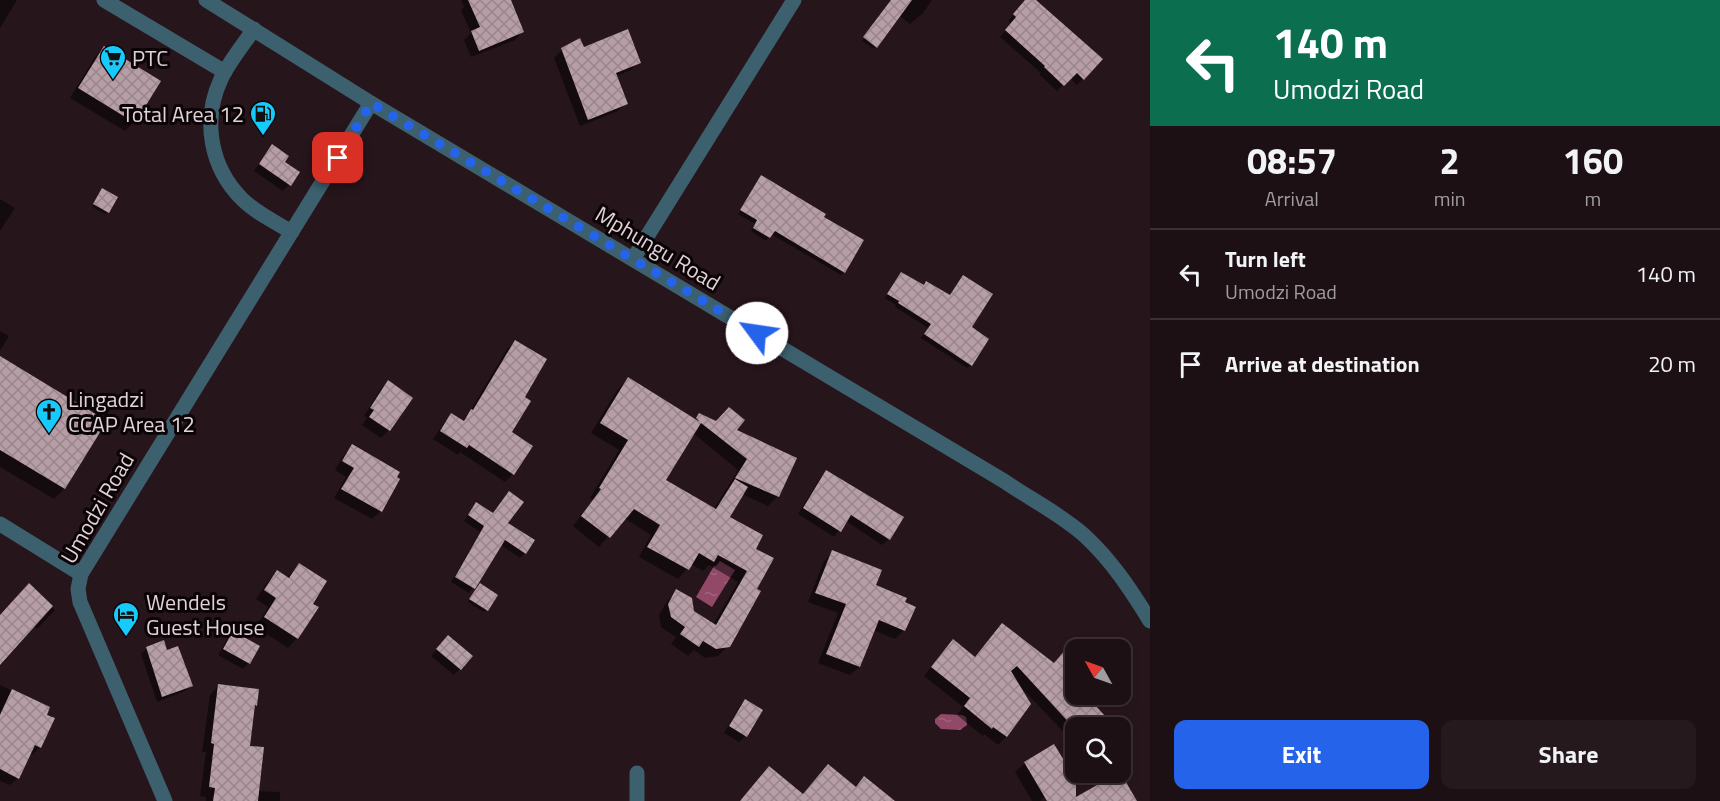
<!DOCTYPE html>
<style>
:root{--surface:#1d1015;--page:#25191e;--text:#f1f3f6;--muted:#a09da0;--line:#3b3034;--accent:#2563eb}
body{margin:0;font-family:"Titillium Web",sans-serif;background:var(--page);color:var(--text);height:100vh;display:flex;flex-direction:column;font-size:22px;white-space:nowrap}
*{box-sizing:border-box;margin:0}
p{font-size:20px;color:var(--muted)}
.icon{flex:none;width:33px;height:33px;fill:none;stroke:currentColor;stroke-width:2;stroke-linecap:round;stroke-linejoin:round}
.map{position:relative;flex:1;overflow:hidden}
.panel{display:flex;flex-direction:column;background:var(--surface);width:570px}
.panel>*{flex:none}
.top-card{background:#0b6e4f;color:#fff;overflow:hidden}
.needle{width:39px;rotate:310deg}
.controls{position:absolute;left:1065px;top:639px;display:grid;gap:12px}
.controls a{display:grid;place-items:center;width:66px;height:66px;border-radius:12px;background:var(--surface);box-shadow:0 3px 9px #0003,0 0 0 2px var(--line);font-size:30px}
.pin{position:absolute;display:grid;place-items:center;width:51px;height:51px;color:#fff;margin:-26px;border-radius:12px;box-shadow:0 3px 9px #0006}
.me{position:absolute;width:66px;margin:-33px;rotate:301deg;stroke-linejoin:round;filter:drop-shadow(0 0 4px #0008)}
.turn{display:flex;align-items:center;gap:21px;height:126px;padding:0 24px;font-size:27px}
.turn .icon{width:78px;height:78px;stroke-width:2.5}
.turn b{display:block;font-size:42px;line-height:51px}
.eta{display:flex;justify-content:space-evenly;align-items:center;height:102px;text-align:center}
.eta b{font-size:36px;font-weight:700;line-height:42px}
.action{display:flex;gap:12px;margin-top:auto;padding:12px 24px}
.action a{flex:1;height:69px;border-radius:12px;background:var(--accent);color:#fff;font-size:24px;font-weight:700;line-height:69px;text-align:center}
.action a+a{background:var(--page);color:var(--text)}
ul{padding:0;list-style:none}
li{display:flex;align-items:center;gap:18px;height:90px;padding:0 24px;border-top:2px solid var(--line)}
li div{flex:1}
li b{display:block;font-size:22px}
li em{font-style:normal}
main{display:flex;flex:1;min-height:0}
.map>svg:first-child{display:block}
.water{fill:url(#water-ripples)}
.shadow{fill:#0007;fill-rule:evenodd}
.building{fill:url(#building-cross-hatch)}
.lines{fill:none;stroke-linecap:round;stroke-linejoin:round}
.minor{stroke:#3c606d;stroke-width:15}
.route{stroke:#2563eb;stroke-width:10;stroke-dasharray:0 18}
.labels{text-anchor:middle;stroke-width:6;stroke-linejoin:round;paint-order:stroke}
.poi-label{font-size:22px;fill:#e0d2d6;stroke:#0b0406;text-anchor:start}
.street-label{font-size:22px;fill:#e0d2d6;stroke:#0b0406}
</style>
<main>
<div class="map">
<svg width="1150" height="801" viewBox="0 0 1150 801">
<defs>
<pattern id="water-ripples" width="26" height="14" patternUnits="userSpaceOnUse" patternTransform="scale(1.5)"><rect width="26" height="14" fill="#914967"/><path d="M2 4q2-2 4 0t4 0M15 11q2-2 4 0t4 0" fill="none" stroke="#a0627c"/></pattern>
<pattern id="building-cross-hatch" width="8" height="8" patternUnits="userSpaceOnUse" patternTransform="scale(1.5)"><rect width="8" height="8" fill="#b69da6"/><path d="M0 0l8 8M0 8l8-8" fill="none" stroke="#99868c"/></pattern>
</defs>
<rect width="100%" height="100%" fill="#27151c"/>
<!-- water -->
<path class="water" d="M720 561 735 570 712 607 696 597 714 566H716Z
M941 714 962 715 966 717 967 725 960 730 941 729 935 723V719Z"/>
<!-- shadow -->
<path class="shadow" d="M0 0H17L0 28Z
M461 0H510L522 32 515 40 471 57 464 40 471 33 461 10 464 7Z
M893 0H932L923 13 910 24 888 7Z
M1026 0H1034L1101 59 1077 85 1070 78 1057 91 1039 74 1041 73 1000 37 1011 24 1008 21Z
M876 21V47L874 49 862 41Z
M104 48 134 122 125 131 70 98 95 57Z
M583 49 639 62 631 70 616 76 626 103 618 111 580 126 554 58 562 50Z
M267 152 283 162 289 185 283 191 254 171Z
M758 180 822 218 844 272 841 275 771 234 766 241 751 231 755 224 738 214Z
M100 193 108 212 105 214 92 207Z
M0 199 15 208 0 231Z
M901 274 923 286 949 296 963 277 970 328 971 365 967 368 921 338 928 328 895 307 896 305 885 298Z
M0 331 9 336 0 351Z
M515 342 523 397 509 432 531 447 513 474 505 482 460 452 458 455 433 439 444 423 452 415 462 421 469 413 507 349Z
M0 358 105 421 64 489 54 499 0 467Z
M628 379 694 420 700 415 735 431 778 496 768 506 742 494 728 517 754 549 728 646 718 656 705 658 694 650 688 656 671 644 676 637 661 627 659 615 667 601 677 591 693 612 713 625 738 582 709 565 703 571 691 564 678 579 639 557 651 535 624 518 599 547 573 526 593 500 590 498 619 450 591 433 618 389ZM693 433 738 470 714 509 664 481Z
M388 382 389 430 381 438 362 425 367 418 364 416 380 390Z
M353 446 381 511 372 519 334 498 346 477 335 470 344 455Z
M826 472 889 539 882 545 846 521 834 537 798 514 820 478Z
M504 498 506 523 525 553 520 558 501 545 469 593 451 582 480 532 464 521 476 504 492 514Z
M833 552 874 585 904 630 895 639 873 630 859 667 850 675 818 663 838 613 808 602 824 561Z
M299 564 311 604 317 607 297 638 288 648 256 627 268 607 256 599 268 581 277 572 287 578Z
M29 586 55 610 37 629 34 626 0 663V617Z
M477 587 486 610 484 612 468 602Z
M233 633 258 646 249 663 243 669 218 655 227 639Z
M442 643 460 669 454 675 431 656Z
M147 648 166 652 191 685 185 691 157 702 141 654Z
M945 649 974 658 1053 665 1076 728V745L1019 685 1029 704 1006 737 998 745 984 734 983 736 957 715 963 707 924 676Z
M0 685 48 708 40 747 32 755 29 754 18 778 10 785 0 781Z
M219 685 256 705 253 708 248 747 257 791 280 792V801H206V797L200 796 206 752H202L210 695Z
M745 701 761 710 745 736 739 742 724 733 739 707Z
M1025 763 1060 782 1040 801H1032L1015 772Z"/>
<!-- building -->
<path class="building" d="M468 0H511L524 32 479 51 471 31 480 27Z
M891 0H912L877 48 863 37Z
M1025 0H1036L1103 59 1084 80 1077 73 1064 86 1044 67 1045 66 1005 30 1016 17 1013 14Z
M628 29 641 63 616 73 628 104 588 120 561 48 580 38 584 47Z
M104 46 161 81 135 123 78 88Z
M272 144 289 156 285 162 300 172 291 186 259 164Z
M761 175 826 214 824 217 864 240 845 273 775 231 770 238 753 228 757 220 740 210Z
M102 188 118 197 109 213 93 204Z
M901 272 924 285 926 281 950 295 963 275 993 294 972 327 989 339 972 366 924 334 931 324 898 303 899 301 887 294Z
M515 340 547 359 525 397 531 401 512 432 533 446 514 475 469 445 467 448 440 431 451 413 464 421 471 409 473 410Z
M0 356 107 421 65 489 0 450Z
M628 377 700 422 696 418 699 413 716 421 729 407 745 420 737 430 797 458 779 497 735 478 747 459 701 423 666 480 716 509 735 479 748 487 730 517 763 535 756 549 774 558 757 589 761 591 730 647 716 649 703 641 699 647 680 634 685 627 671 617 668 604 676 589 692 598 694 611 716 625 747 571 718 555 714 562 699 553 689 570 647 547 660 525 634 509 610 538 581 516 601 489 599 488 628 440 600 423Z
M388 380 413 398 390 431 369 417 374 410 370 408Z
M352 444 400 472 397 477 400 479 382 512 341 489 354 468 342 461Z
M826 470 904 517 890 540 851 515 841 532 803 508Z
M509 491 524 502 508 523 535 540 526 554 505 540 475 589 455 577 484 526 468 515 476 502 493 513Z
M832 550 882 570 876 585 907 598 905 602 916 607 905 631 879 620 860 667 826 654 846 604 815 593Z
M299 563 327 581 313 604 319 607 298 639 264 617 276 598 264 590 277 570 289 578Z
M29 583 53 606 0 665V615Z
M480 583 498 595 488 611 469 599Z
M1002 623 1054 663 1076 637V694H1085L1116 728H1074L1017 666 1011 671 1031 704 1007 737 993 727 992 729 964 706 970 698 931 667 953 639 975 657Z
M233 631 260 646 250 664 223 649Z
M448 635 473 656 461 670 436 649Z
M164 640 167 650 178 646 193 686 162 697 146 647Z
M218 684 259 689 257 706 255 705 250 746 264 747 258 801H213L215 788 209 787 214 744 211 743Z
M12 689 50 707 47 715 55 718 41 748 35 745 19 779 0 769V715Z
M745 699 763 710 747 737 729 726Z
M1054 744 1076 780V797L1120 772 1137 801H1047L1024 762Z
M828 764 856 787 864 776 895 801H740L769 766 803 794Z"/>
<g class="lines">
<!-- minor -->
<path class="minor" d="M104 0 225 72
M206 0 371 103 1004 481C1030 499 1062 515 1085 536 1112 561 1131 590 1150 621
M254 29C243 45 229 62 221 79 202 120 210 167 242 199 256 213 275 222 292 232
M633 259 794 0
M0 524 81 574
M165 801 80 602 78 589 81 574 371 103
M637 801V773"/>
</g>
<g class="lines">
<!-- route -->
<path class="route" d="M338 158 371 103 757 333"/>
</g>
<!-- icons -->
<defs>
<symbol id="supermarket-pin" viewBox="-11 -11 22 30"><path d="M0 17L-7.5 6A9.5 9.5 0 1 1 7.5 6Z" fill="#16cafb" stroke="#0b0406"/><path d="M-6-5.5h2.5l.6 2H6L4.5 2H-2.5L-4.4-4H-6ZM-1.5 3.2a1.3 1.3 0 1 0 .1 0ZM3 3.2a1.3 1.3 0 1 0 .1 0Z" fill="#111"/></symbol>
<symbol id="fuel-pin" viewBox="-11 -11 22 30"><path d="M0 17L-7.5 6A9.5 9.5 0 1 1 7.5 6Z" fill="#16cafb" stroke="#0b0406"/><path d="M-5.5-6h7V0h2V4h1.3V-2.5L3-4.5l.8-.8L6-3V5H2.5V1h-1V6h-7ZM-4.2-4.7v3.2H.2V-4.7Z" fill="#111"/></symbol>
<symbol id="church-pin" viewBox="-11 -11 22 30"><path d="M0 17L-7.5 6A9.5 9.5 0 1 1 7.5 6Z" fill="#16cafb" stroke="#0b0406"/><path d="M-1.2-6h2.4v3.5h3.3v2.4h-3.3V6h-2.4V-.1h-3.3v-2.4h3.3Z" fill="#111"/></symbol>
<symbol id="hotel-pin" viewBox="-11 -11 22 30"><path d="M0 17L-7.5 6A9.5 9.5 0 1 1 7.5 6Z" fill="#16cafb" stroke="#0b0406"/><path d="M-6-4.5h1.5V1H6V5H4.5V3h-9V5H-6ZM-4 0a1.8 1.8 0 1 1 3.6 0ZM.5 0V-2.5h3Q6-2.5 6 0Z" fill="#111"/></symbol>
</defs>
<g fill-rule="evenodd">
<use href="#supermarket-pin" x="98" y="43" width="30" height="40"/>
<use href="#fuel-pin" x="248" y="99" width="30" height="40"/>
<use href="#church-pin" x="34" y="397" width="30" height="40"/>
<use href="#hotel-pin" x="111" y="600" width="30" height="40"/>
</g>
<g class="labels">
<!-- poi labels -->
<g class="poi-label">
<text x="132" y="66">PTC</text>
<text x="244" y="122" text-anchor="end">Total Area 12</text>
<text x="68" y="407">Lingadzi<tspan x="68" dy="25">CCAP Area 12</tspan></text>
<text x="146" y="610">Wendels<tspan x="146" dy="25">Guest House</tspan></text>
</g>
<!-- street labels -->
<g class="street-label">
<text transform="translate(658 248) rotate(31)" y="8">Mphungu Road</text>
<text transform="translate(97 508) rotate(-60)" y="8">Umodzi Road</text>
</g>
</g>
</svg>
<div class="controls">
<a><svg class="needle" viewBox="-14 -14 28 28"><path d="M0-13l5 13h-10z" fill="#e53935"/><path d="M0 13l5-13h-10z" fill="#a09da0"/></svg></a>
<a><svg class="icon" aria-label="search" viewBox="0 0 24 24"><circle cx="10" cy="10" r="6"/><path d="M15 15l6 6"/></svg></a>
</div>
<div class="pin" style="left:338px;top:158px;background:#d93025"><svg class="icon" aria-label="arrive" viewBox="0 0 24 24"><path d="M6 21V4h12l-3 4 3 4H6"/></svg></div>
<svg class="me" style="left:757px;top:333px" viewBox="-20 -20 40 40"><circle r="19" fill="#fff"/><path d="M0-13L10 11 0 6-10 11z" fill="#2563eb"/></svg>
</div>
<section class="panel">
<div class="top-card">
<div class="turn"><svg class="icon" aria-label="left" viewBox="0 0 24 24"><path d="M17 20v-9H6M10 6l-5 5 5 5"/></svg><div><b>140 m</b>Umodzi Road</div></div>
</div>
<div class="eta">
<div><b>08:57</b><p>Arrival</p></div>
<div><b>2</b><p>min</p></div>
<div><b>160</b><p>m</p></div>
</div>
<ul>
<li><svg class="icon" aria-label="left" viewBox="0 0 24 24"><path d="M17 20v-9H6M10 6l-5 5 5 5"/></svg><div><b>Turn left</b><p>Umodzi Road</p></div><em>140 m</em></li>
<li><svg class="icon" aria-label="arrive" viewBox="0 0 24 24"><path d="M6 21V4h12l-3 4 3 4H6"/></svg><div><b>Arrive at destination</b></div><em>20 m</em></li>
</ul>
<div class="action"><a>Exit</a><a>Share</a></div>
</section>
</main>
